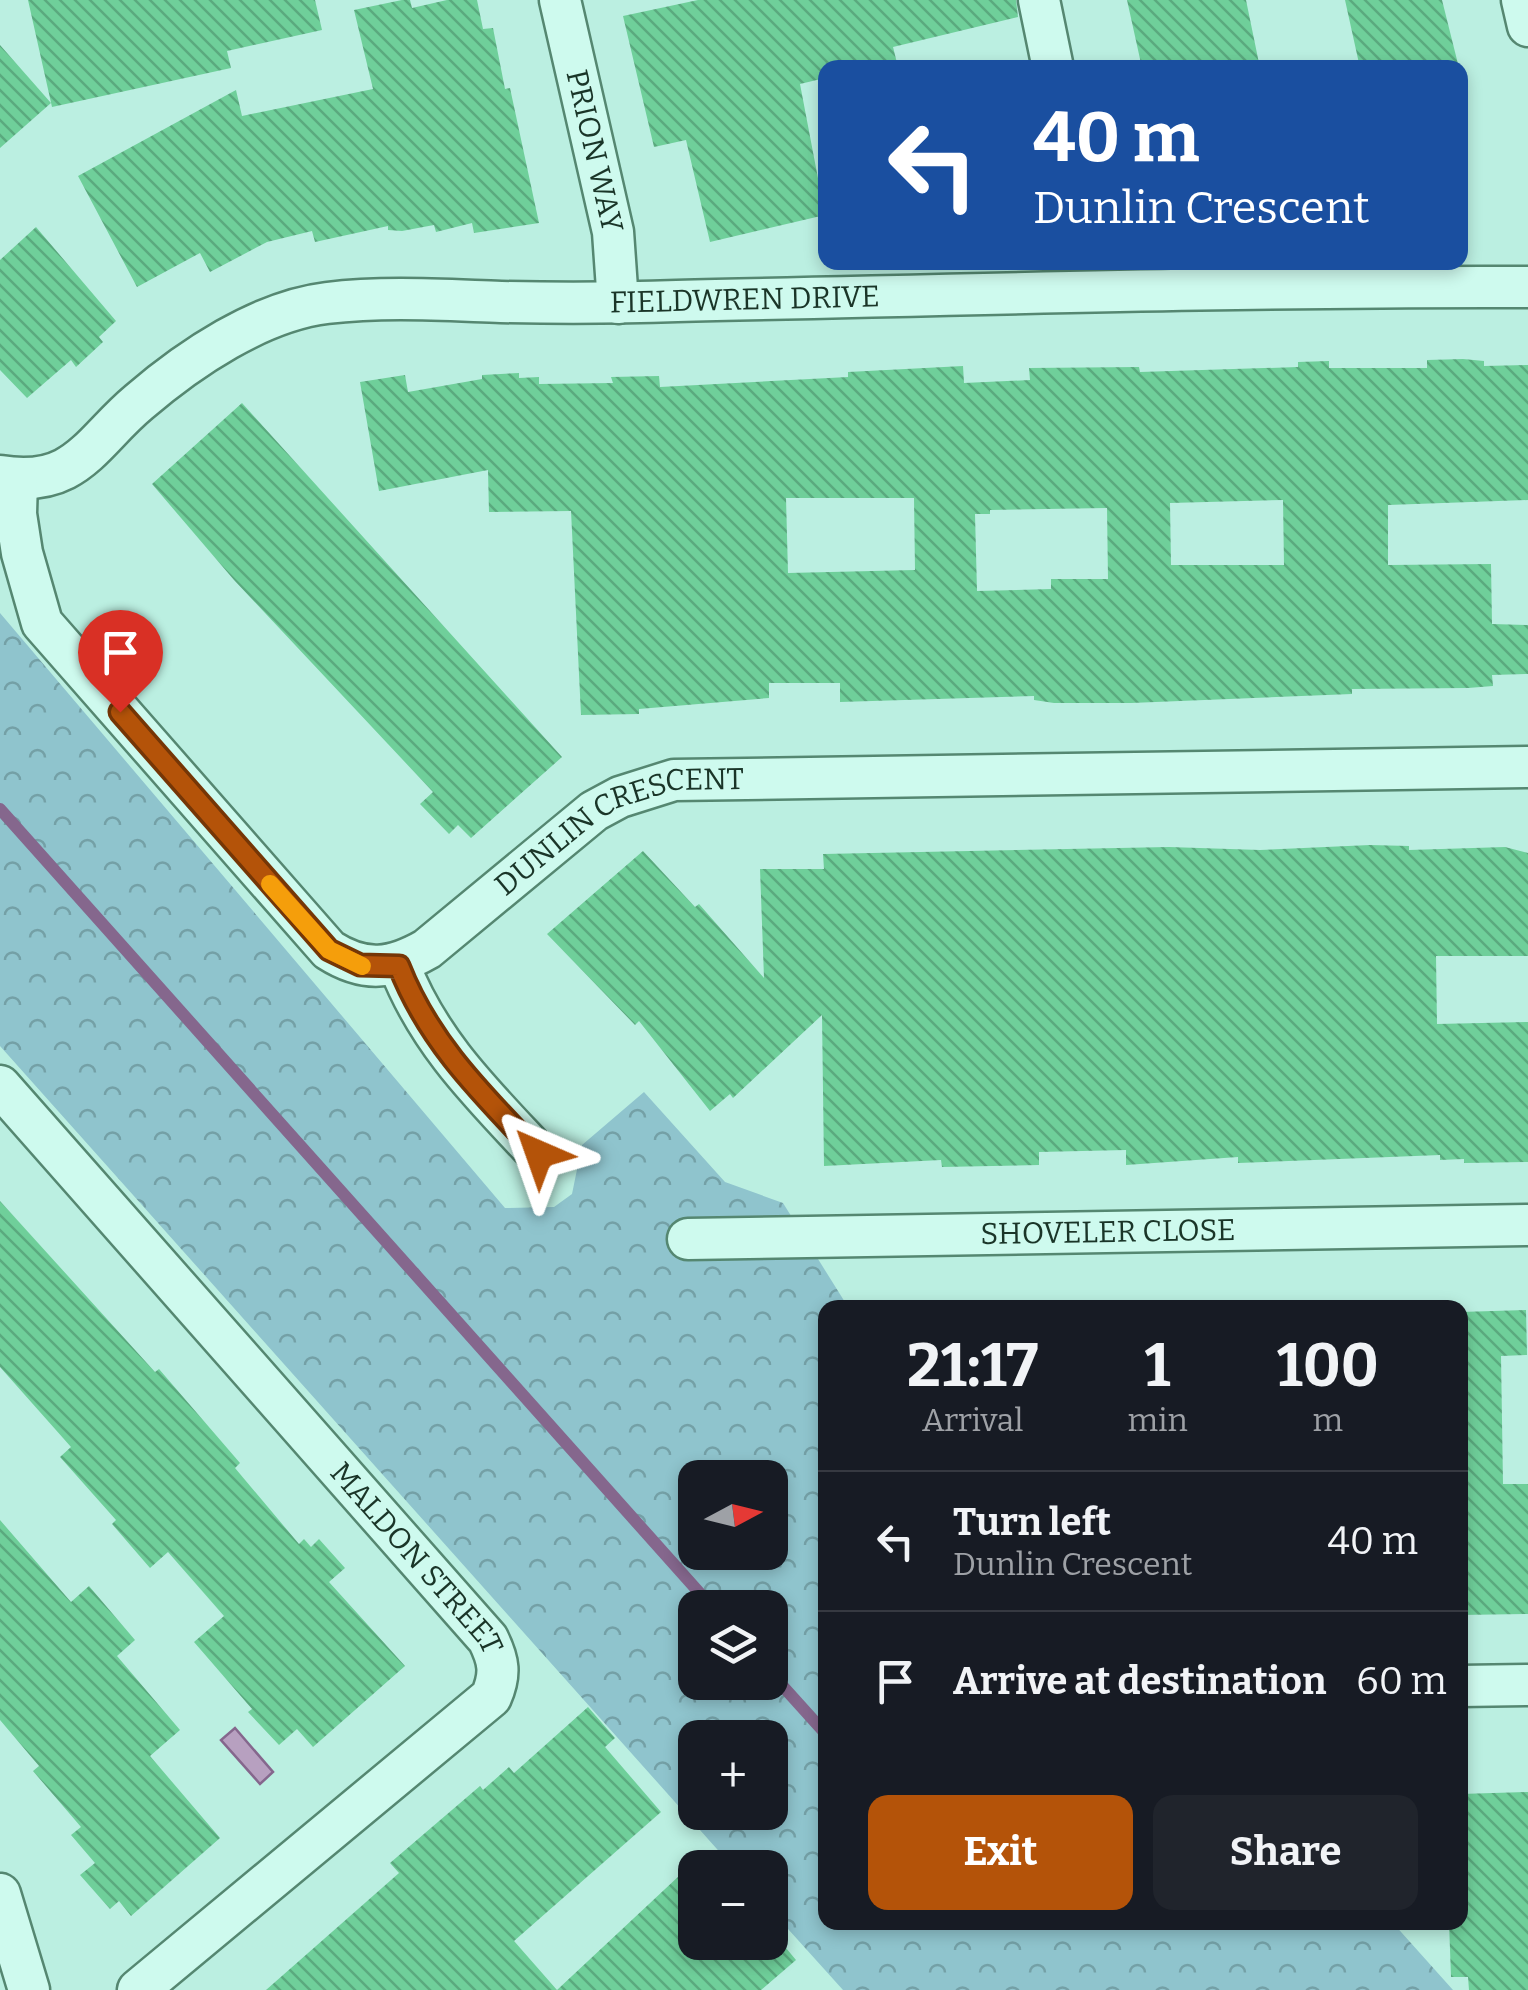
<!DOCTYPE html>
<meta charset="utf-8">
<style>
:root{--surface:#171b24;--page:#20242c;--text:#f1f3f6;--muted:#9ea1a6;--line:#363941;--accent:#b45309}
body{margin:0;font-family:Bitter,serif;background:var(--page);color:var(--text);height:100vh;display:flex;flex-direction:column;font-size:38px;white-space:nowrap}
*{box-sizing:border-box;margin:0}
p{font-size:32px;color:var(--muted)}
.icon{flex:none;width:55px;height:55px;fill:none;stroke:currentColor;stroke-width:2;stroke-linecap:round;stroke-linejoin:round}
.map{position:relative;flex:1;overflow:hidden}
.sheet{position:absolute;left:818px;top:1300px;width:650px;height:630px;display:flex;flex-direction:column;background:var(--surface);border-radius:20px;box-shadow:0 5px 15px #0003}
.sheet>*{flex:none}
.hud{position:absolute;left:818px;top:60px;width:650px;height:210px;border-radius:20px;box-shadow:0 5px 15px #0003;background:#1a4fa0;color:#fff;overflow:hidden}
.needle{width:65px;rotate:83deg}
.tools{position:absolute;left:678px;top:1460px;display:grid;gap:20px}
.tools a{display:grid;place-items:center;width:110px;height:110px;border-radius:20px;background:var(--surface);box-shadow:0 5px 15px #0003;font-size:50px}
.pin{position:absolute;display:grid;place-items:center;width:85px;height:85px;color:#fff;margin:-102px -42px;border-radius:50% 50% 50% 0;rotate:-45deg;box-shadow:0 0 10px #0007}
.pin .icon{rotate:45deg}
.me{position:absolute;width:110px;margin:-55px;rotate:317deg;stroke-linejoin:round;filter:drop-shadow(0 0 8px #0008)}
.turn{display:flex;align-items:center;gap:35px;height:210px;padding:0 50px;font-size:45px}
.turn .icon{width:130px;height:130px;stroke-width:2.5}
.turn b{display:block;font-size:70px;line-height:85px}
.eta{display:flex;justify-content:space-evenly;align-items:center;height:170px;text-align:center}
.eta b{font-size:60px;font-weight:700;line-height:70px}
.button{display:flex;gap:20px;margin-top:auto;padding:20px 50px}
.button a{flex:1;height:115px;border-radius:20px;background:var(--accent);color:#fff;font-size:40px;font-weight:700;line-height:115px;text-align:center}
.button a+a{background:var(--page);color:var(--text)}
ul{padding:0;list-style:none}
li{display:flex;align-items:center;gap:30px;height:140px;padding:0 50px;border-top:2px solid var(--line)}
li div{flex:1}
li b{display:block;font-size:38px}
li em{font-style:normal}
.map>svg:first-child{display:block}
.forest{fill:url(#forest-crowns);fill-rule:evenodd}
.water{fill:#b7a0c0;stroke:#85678d;stroke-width:2.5}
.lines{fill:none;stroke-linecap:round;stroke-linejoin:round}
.stream{stroke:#85678d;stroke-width:12}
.building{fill:url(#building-back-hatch);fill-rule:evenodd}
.minor-casing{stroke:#558771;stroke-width:45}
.minor{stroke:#cefaee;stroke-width:40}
.route-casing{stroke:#753606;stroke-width:25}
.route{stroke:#b45309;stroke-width:18}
.slow{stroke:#f59e0b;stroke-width:18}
.labels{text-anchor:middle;stroke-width:8;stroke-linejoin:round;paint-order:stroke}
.street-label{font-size:30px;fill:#1a3528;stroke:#cbf6eb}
</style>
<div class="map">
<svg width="1528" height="1990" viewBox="0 0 1528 1990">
<defs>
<pattern id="forest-crowns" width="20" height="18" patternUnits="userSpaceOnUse" patternTransform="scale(2.5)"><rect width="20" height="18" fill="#8fc4cd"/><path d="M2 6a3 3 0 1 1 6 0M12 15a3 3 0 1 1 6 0" fill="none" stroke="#74a0a6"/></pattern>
<pattern id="building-back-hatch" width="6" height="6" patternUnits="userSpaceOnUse" patternTransform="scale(2.5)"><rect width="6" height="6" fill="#6fcf9a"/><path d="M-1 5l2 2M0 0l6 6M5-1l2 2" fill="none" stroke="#5aa97e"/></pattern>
</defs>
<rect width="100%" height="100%" fill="#bbefe1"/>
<!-- forest -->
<path class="forest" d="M0 613 505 1208 554 1207 572 1194 582 1145 644 1092 725 1182 783 1203 848 1307 825 1308V1922L1393 1923 1453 1990H843L770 1909V1868L733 1867 0 1046ZM695 1478H770V1552H695ZM695 1608H770V1682H695ZM695 1738H770V1812H695Z"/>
<!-- water -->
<path class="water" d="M235 1728 273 1772 260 1784 221 1740Z"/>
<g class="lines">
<!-- stream -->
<path class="stream" d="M0 809 713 1608
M770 1672 825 1733"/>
</g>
<!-- building -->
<path class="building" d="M28 0H315L322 30 227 51 231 68 52 107Z
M402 0H410L412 8 447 0H477L483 29 493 28 505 89 510 88 539 223 474 233 472 223 436 232 434 225 402 231 388 230V226L315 242 312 231 267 242 210 272 200 253 137 287 78 176 236 90 242 116 373 89 354 10Z
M698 0H1016L1018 17 893 47 897 63 825 68V78L800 84 825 215 710 242 686 140 654 147 623 16Z
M1127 0H1246L1260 68H1142Z
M1345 0H1442L1459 68H1360Z
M0 45 51 103 0 148Z
M36 227 116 321 99 337 103 342 76 367 71 360 27 398 0 370V260Z
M1463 359 1484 361V366L1528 365V500L1388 505V565L1491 564 1492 624 1528 625V674L1492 675 1493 686 1468 688 1352 689V694L1131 703H1054L1034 700V696L840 702V683H769V698L639 709V714L581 715 571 511 489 512 488 470 379 491 360 382 405 375 408 392 482 379V375L519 373V378L539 377V384L613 383 611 377 659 376 660 387 848 377V372L963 366 964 383 1030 380 1029 368 1139 367 1140 372 1298 367V362L1329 361V368H1427V360ZM786 498H914L915 570 788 573ZM1283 500 1284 565H1171L1170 503ZM1107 508 1108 579H1051V589L977 591 975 514H990V510Z
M242 403 562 757 471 838 458 825 449 834 420 804 433 792 234 580 152 484Z
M1370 845 1409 846V850L1505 847 1528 853V956H1436L1437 1024 1528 1022V1162L1464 1163V1159L1440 1160V1155L1238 1163V1157L1126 1165V1150L1039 1152V1165L942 1167 941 1160 824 1166 822 1015 733 1098 730 1094 710 1111 639 1021 635 1025 547 934 643 851 695 907 699 904 764 978 760 869H824L823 854 1169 847 1260 850Z
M0 1201 155 1372 159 1369 240 1463 235 1468 299 1544 304 1539 311 1547 319 1539 345 1568 329 1582 405 1666 313 1747 297 1729 279 1745 248 1712 252 1709 194 1642 224 1616 168 1552 150 1568 112 1524 116 1520 60 1457 71 1447 0 1367Z
M1526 1310 1527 1355 1501 1356 1503 1484H1528V1614L1460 1615V1312Z
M0 1520 71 1602 89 1586 135 1640 117 1656 180 1730 150 1756 220 1838 131 1916 119 1901 110 1909 80 1875 95 1863 71 1835 81 1827 33 1771 39 1766 0 1720Z
M588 1707 615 1738 605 1747 661 1812 514 1941 557 1990 695 1861V1942H781L796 1960 761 1990H266L399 1873 390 1863 480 1786 483 1790 509 1767 514 1773Z
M1528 1792V1990H1469L1468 1977H1451L1449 1922H1460V1794Z"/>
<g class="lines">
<defs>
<g id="minor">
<path id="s1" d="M560 0 613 232 618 303"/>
<path d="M1039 0 1053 68"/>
<path d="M1522 0 1528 26"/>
<path id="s2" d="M0 476C76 489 91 442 139 402 189 359 260 311 327 303 385 296 443 300 501 302 560 303 618 303 677 301 960 295 1244 286 1528 287"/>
<path id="s3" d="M17 479 16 514 22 553 42 623 329 950C365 973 392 969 427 949L594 811 620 797 674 780 1528 767"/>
<path d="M399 965C429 1043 483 1095 539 1155"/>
<path id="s4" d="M0 1086 488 1639C499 1661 501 1674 491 1697L138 1990"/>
<path id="s5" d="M688 1239 1528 1225"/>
<path d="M1460 1686 1528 1685"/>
<path d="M0 1894 29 1990"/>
</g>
</defs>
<!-- minor casing -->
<use href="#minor" class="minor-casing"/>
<!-- minor -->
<use href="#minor" class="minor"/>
</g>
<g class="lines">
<defs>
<path id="route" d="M120 712 329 950 360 965 399 966C429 1043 483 1095 539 1154"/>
</defs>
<!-- route casing -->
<use href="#route" class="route-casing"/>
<!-- route -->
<use href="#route" class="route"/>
<!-- slow -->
<path class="slow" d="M270 884 329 950 362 966"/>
</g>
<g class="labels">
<!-- street labels -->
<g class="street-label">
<text dy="10" stroke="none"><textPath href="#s1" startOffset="155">PRION WAY</textPath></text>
<text dy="10" stroke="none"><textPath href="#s2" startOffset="800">FIELDWREN DRIVE</textPath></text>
<text dy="10" stroke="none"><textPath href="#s3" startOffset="920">DUNLIN CRESCENT</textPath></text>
<text dy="10" stroke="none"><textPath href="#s5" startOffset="420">SHOVELER CLOSE</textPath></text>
<text dy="10" stroke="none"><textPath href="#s4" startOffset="630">MALDON STREET</textPath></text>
</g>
</g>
</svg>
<div class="tools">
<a><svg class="needle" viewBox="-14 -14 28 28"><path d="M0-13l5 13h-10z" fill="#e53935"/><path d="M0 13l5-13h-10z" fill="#9ea1a6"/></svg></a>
<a><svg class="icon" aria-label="layers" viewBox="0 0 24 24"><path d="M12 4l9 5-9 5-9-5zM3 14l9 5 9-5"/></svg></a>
<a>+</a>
<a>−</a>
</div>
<div class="pin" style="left:120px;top:712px;background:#d93025"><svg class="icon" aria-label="arrive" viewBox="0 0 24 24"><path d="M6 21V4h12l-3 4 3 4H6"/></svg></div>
<svg class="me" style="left:539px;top:1154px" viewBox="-20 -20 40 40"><path d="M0-17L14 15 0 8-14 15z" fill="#b45309" stroke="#fff" stroke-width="4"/></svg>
<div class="hud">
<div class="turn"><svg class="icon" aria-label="left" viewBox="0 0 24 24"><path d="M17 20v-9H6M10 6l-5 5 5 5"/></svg><div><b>40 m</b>Dunlin Crescent</div></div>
</div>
<section class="sheet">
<div class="eta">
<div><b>21:17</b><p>Arrival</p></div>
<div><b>1</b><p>min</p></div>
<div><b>100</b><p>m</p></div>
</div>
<ul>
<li><svg class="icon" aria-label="left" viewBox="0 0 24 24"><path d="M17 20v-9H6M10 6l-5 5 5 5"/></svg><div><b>Turn left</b><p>Dunlin Crescent</p></div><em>40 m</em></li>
<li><svg class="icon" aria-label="arrive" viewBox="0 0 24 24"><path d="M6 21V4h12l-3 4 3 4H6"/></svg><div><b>Arrive at destination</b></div><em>60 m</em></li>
</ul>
<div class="button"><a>Exit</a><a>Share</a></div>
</section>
</div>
